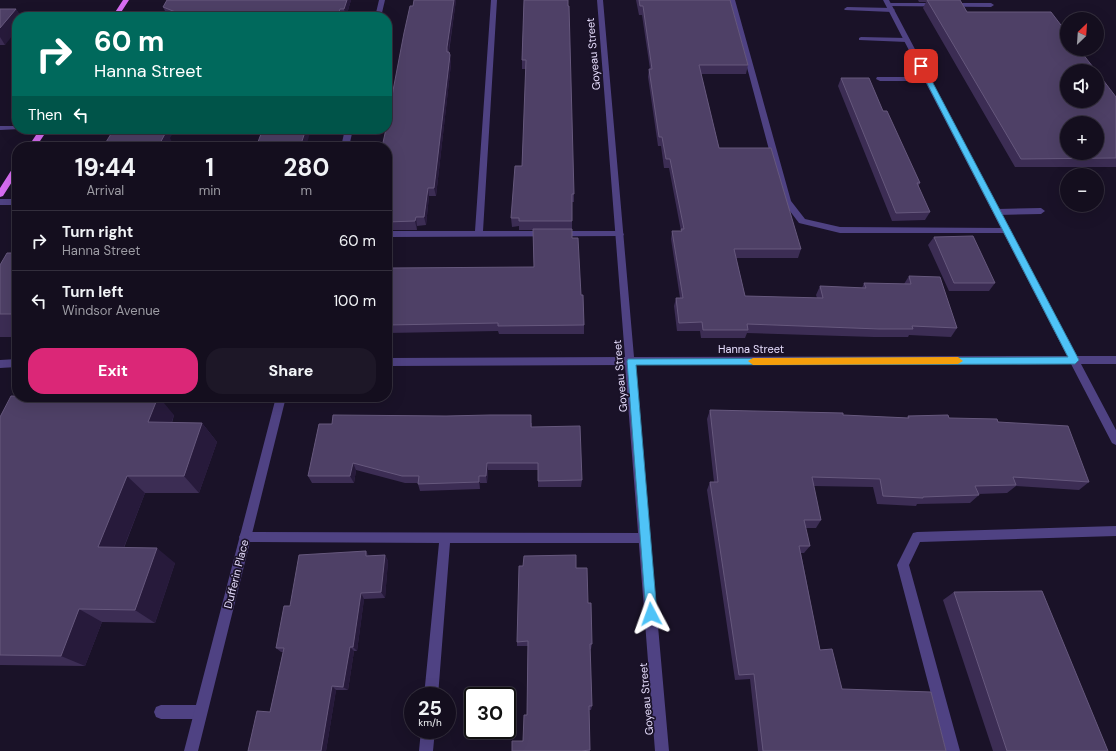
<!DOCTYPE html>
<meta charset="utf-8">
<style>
:root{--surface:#140e1e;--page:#1d1727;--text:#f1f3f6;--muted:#9d9ca4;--line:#332e3c;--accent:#db2777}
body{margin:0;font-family:"DM Sans",sans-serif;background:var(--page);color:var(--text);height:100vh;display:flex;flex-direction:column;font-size:15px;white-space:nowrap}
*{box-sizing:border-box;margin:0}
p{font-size:13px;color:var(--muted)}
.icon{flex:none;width:22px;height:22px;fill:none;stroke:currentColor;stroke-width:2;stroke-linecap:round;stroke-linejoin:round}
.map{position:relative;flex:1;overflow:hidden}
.sheet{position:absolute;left:12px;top:142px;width:380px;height:260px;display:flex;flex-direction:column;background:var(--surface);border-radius:16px;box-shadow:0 4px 16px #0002,0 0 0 1px var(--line)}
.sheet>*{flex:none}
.hud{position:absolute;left:12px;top:12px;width:380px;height:122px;border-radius:16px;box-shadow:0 4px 16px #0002,0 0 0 1px var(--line);background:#00695c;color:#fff;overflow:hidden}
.needle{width:26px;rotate:25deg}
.fabs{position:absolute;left:1060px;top:12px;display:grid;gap:8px}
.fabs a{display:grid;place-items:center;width:44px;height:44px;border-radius:50%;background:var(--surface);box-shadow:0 4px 16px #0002,0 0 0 1px var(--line);font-size:20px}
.speed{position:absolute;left:404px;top:687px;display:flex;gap:8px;font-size:20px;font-weight:700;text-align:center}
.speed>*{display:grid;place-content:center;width:52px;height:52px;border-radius:50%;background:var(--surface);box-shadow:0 4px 16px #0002,0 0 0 1px var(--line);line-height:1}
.speed small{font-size:10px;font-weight:400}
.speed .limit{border:2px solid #111;border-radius:6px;background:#fff;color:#111}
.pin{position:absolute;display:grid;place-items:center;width:34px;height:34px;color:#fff;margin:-17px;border-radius:8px;box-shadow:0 2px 6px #0006}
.me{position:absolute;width:44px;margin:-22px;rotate:356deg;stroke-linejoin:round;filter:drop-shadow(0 0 3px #0008)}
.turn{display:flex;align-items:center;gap:14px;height:84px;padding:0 16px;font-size:18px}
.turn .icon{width:52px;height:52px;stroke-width:2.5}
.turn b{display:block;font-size:28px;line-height:34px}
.then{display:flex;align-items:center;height:38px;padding:0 16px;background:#0003;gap:8px;font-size:15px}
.eta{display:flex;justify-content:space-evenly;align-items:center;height:68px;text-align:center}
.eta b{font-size:24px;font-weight:700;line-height:28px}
.cta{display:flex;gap:8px;margin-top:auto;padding:8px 16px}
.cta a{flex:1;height:46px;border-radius:16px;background:var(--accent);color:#fff;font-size:16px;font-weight:700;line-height:46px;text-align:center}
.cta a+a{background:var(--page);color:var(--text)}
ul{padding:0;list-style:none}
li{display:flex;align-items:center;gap:12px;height:60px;padding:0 16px;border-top:1px solid var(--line)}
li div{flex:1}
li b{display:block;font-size:15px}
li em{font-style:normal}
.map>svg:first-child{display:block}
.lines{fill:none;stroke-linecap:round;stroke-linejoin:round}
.lane{fill:#4f4283;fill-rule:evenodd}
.street{fill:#4f4283;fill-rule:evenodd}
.primary{fill:#d86df3;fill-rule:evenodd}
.wall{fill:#3c2d54}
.shaded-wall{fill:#271a3b}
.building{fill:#4e4066;stroke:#66587d;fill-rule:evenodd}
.route{fill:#4fc3f7;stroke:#337fa1}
.slow{fill:#f59e0b}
.labels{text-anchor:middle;stroke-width:3.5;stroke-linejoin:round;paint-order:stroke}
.street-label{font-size:11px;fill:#e5dcfc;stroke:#1a1228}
</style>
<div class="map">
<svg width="1116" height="751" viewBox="0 0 1116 751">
<rect width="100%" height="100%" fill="#1a1228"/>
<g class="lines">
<!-- lane -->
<path class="lane" d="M491 0H497L483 231H620L624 234 623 236 387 237V231H475Z
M729 0H735L791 201 805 219 840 227 1007 228 1011 231 1010 233H840L799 223 783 202Z
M889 3H991L994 5 991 7 887 6 886 5Z
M847 7 892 8 895 10 892 12 845 10 844 9Z
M861 37 907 38 910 40 907 42 859 40V38Z
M877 77H928L932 79 928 81H880L876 79Z
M0 126H17V129H20L0 130Z
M0 199H17V205H0Z
M1041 208 1045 211 1041 214 997 215 993 212 997 209Z
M1116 526V536L920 542 909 565 960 751H946L897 565 913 533 917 532Z
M245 532 645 533 649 534 651 538 649 542 645 543H450L438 696H424L439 543 245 542 241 541 239 537 241 533Z
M161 705H200L205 707 207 712 205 717 200 719H161L156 717 154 712 156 707Z
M421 730H435L433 751H419Z"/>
<!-- street -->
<path class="street" d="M379 0H385L381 17H375Z
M597 0H603L634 357 1067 356 883 0H889L1077 356H1116V364H1081L1116 430V445L1112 443 1071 364 635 365 669 751H655L625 365 387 366V358L625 357Z
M345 129H353L349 147H341Z
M17 359V367L0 368V360Z
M276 397H286L198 751H184Z"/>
<!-- primary -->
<path class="primary" d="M123 0H129L118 17H112Z
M40 129H48L36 147H28Z
M17 165V174L3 196 0 197V188L14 166Z"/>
</g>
<!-- wall -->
<path class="wall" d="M167 0H351L346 17H171L167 15 163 7Z
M414 0H456L449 52 451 64 436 196H429L426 225 417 226V230H387V147Z
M524 0 574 194V202H572V238L581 295 584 325V334H499L498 331 387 333V271L534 267 533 230H519V226L512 227 511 218 522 166 526 69H522V60Z
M636 0H730L748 65 746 74H701L719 148 801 249 798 258H736L745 296 817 298 816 295 820 286 862 288 864 283 904 284 909 276 957 328 951 337 909 335 908 337H874L747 333 745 338H701L700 331H677L674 306 676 298H680L671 239 672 231H681L669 168H664L661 146H658L648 77 649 69H650L642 15H639Z
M918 0H960L967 12 1116 97V167H1015L923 8 926 2H919Z
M0 9H16L21 17H17L5 45H0Z
M841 78 883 111 920 183 918 187 930 212 925 220 892 221 838 86Z
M934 237 995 283 989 291H949L928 245Z
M17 253V337H0V265Z
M710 410 907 418 908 416 998 422 1089 482 1079 490 1016 486 1007 493 978 494 979 495 970 503 917 504 916 506 877 504 873 487 813 486 821 520 816 528H805L810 546 804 553H801L820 650 842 689 946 751H758L750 679 735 680 707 490 710 482H714L707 419Z
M174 415 172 423H202L217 442 199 493H145L124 548 175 563 155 623 102 622 85 666 0 665V417Z
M532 423V427L582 480 581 487H538V470H488L487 483H480V489L420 491 418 484V483H405L356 470 354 483H312L308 476 319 424Z
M385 555 388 561 385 598 364 599 357 651H354L348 690H336L326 751H248L270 712 283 652H281L276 648 290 606 369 556Z
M576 568 588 603 592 644 591 649H590L592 706 591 710H589L590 751H512L523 741 527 715 528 646H517V642Z
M954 592 1108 751H993L943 600Z"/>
<!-- shaded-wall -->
<path class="shaded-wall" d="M347 0H351L346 17 344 9Z
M454 0H456L448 55 447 47Z
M16 9 21 17H17V30L5 45 0 37V28Z
M340 9 342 17H338Z
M450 55 451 64 436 196 434 188Z
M162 129H170L173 133 170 138 173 144 171 147H158L160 132Z
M306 129H309L310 133 306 147H300Z
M428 188 429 196 426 225 424 217Z
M416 217 417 226V230L415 221Z
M158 397H159L174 415 165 441 148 422Z
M202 423 217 442 199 493 184 476Z
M353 463 356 470 354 483 350 476Z
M487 463 488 470 487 483 486 476Z
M127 476 145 493 118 562 98 547Z
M479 476 480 483V489L479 482Z
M157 548 175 563 155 623 135 610Z
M366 551 370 557 366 556Z
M385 555 388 561 385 598 381 592Z
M361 593 364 599 357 651 353 647Z
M79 609 102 622 85 666 61 656Z
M350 647 354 651 348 690 343 687Z
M332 686 336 690 326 751H321Z"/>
<!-- building -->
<path class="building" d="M167 0H347L344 9H340L338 17H301L302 14 301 13H246L245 17H188L163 7Z
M414 0H454L447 47V52H449L450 55 434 188H428L424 217H416L415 221 387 222V147H382L386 129H387V122L404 33 410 6H413Z
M524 0H568V6H569L574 194H572V221H519V218H511L515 166H522L526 60H522Z
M639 0H730L748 65H699L719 148H771L801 249H734L745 296 823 298 820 286 866 288 864 283 911 284 909 276 940 277 957 328 912 326 913 329H879L747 324 748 330H703L702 322 679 323 676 298H683L672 231H682L681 229H684L670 159H666L662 137H659L649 69H652L643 6H640Z
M927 0H960L967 12H1051L1067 33V49H1079L1096 71H1067V101H1097V72L1116 97V158L1021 159ZM1067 123H1097V153H1067Z
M0 9H16L0 28Z
M841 78H869L883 111H887L920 183H917L930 212 896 213Z
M114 129H162L160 132H166L158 147H103Z
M265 129H306L300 147H256L261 134H263Z
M533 229H572V238H578L581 295H583L584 325 498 326V323L387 325V271H389V268L534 267Z
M973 236 995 283H954L934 237Z
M7 253H17V314H0V265Z
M11 396 102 398V397H158L148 422 202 423 184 476H127L98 547 157 548 135 610 79 609 61 656 0 655V417Z
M710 410 843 413V415L909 418 908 416 948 415 949 418 997 419 998 422 1068 426 1089 482 1013 477 1016 485 975 486 979 495 923 497V498L883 496 880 479 812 477 821 520H804L810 546H799L820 650 832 649 842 689 931 692 946 751H763L754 674 739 675 710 482H718Z
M333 415 446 416 490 415H531V427L580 426 582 480 538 481V463H487L486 476H479V482L418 484 419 476H402L353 463 350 476H308L319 424H332Z
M366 551V556L385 555 381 592 361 593 353 647H350L343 687 332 686 321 751H248L257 711 270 712 284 648H276L284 606H290L299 555Z
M576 555V568H587L588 603H591L592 644H590L592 706H589L590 750 581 751H512V741H523L524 715H527L528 641 517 642 519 566H523L524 556Z
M1042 591 1108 751H1007L954 592Z"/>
<!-- route -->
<path class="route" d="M921 64 924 66 1079 360 1075 364 636 365 657 614 655 618 651 620 647 618 646 614 627 361 628 359 1068 357 918 66Z"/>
<!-- slow -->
<path class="slow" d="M958 357 963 361 958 364 753 365 748 361 753 358Z"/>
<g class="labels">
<!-- street labels -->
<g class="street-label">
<text transform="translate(593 54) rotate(-95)" y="4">Goyeau Street</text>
<text x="751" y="353">Hanna Street</text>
<text transform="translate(620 376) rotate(-95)" y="4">Goyeau Street</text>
<text transform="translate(236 574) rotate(-76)" y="4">Dufferin Place</text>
<text transform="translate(646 699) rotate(-95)" y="4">Goyeau Street</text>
</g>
</g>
</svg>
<div class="fabs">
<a><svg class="needle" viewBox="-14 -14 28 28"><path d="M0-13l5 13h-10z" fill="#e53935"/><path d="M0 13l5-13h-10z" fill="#9d9ca4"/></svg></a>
<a><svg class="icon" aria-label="sound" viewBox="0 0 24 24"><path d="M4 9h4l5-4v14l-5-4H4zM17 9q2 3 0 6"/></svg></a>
<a>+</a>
<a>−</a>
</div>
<div class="speed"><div>25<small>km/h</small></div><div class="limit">30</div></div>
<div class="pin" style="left:921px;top:66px;background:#d93025"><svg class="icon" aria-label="arrive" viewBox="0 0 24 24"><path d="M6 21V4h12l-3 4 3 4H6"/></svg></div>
<svg class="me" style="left:651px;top:614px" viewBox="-20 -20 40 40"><path d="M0-17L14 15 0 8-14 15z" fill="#4fc3f7" stroke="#fff" stroke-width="4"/></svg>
<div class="hud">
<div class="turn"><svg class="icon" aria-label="right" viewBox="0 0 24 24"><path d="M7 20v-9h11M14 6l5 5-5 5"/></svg><div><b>60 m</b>Hanna Street</div></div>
<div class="then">Then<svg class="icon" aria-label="left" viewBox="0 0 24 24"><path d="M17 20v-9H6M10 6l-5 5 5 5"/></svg></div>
</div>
<section class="sheet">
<div class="eta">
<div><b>19:44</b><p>Arrival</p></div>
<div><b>1</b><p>min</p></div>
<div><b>280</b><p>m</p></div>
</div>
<ul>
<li><svg class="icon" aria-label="right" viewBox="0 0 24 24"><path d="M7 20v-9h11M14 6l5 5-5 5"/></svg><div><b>Turn right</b><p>Hanna Street</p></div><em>60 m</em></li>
<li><svg class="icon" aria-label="left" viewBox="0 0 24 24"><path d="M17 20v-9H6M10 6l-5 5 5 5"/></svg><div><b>Turn left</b><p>Windsor Avenue</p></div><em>100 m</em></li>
</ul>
<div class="cta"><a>Exit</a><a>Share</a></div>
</section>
</div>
